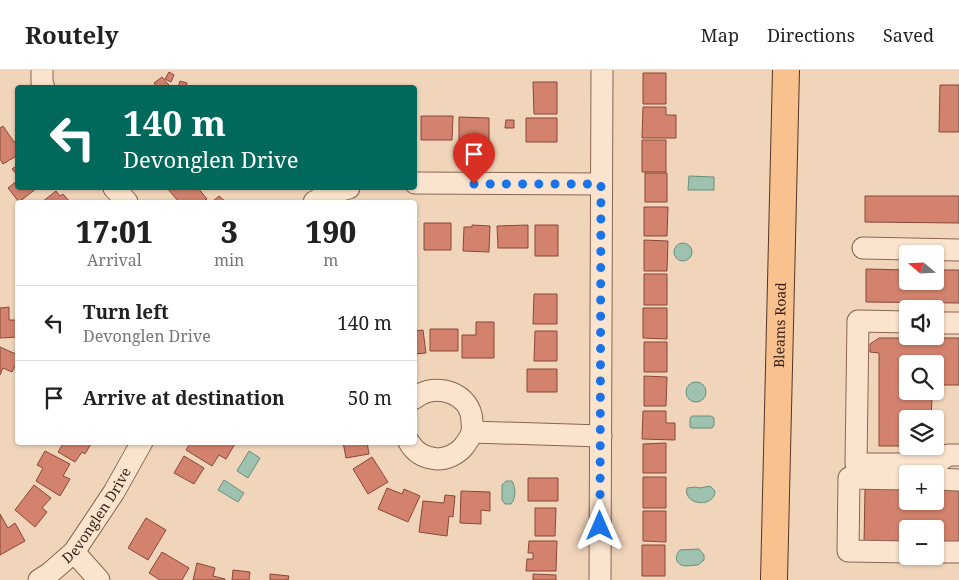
<!DOCTYPE html>
<meta charset="utf-8">
<style>
:root{--surface:#fff;--page:#f6f6f6;--text:#222;--muted:#767676;--line:#e0e0e0}
body{margin:0;font-family:"Noto Serif",serif;background:var(--page);color:var(--text);height:100vh;display:flex;flex-direction:column;font-size:19px;white-space:nowrap}
*{box-sizing:border-box;margin:0}
p{font-size:16px;color:var(--muted)}
.icon{flex:none;width:28px;height:28px;fill:none;stroke:currentColor;stroke-width:2;stroke-linecap:round;stroke-linejoin:round}
.map{position:relative;flex:1;overflow:hidden}
.details{position:absolute;left:15px;top:130px;width:402px;height:245px;display:flex;flex-direction:column;background:var(--surface);border-radius:5px;box-shadow:0 1px 4px #0004}
.details>*{flex:none}
.top-card{position:absolute;left:15px;top:15px;width:402px;height:105px;border-radius:5px;box-shadow:0 1px 4px #0004;background:#00695c;color:#fff;overflow:hidden}
.needle{width:32px;rotate:289deg}
.fabs{position:absolute;left:899px;top:175px;display:grid;gap:10px}
.fabs a{display:grid;place-items:center;width:45px;height:45px;border-radius:5px;background:var(--surface);box-shadow:0 1px 4px #0004;font-size:25px}
.pin{position:absolute;display:grid;place-items:center;width:42px;height:42px;color:#fff;margin:-51px -21px;border-radius:50% 50% 50% 0;rotate:-45deg;box-shadow:0 0 5px #0007}
.pin .icon{rotate:45deg}
.me{position:absolute;width:55px;margin:-28px;rotate:0deg;stroke-linejoin:round;filter:drop-shadow(0 0 4px #0008)}
.turn{display:flex;align-items:center;gap:18px;height:105px;padding:0 25px;font-size:22px}
.turn .icon{width:65px;height:65px;stroke-width:2.5}
.turn b{display:block;font-size:35px;line-height:42px}
.eta{display:flex;justify-content:space-evenly;align-items:center;height:85px;text-align:center}
.eta b{font-size:30px;font-weight:800;line-height:35px}
ul{padding:0;list-style:none}
li{display:flex;align-items:center;gap:15px;height:75px;padding:0 25px;border-top:1px solid var(--line)}
li div{flex:1}
li b{display:block;font-size:19px}
li em{font-style:normal}
header{display:flex;align-items:center;gap:30px;box-sizing:border-box;height:70px;padding:0 25px;background:var(--surface);border-bottom:1px solid var(--line)}
header strong{font-size:24px}
nav{display:flex;gap:28px;margin-inline-start:auto;font-size:18px}
.map>svg:first-child{display:block}
.water{fill:#9fc1b0;stroke:#668f7c}
.building{fill:#d2826d;stroke:#8a4738;fill-rule:evenodd}
.lines{fill:none;stroke-linecap:round;stroke-linejoin:round}
.minor-casing{stroke:#896553;stroke-width:23}
.major-casing{stroke:#563429;stroke-width:28}
.minor{stroke:#fbe4ce;stroke-width:21}
.major{stroke:#f9c18d;stroke-width:26}
.route{stroke:#1a73e8;stroke-width:9;stroke-dasharray:0 16.2}
.labels{text-anchor:middle;stroke-width:4;stroke-linejoin:round;paint-order:stroke}
.street-label{font-size:14px;fill:#36221a;stroke:#f8e1ca}
</style>
<header>
<strong>Routely</strong>
<nav><a>Map</a><a>Directions</a><a>Saved</a></nav>
</header>
<div class="map">
<svg width="959" height="510" viewBox="0 0 959 510">
<rect width="100%" height="100%" fill="#f1d5ba"/>
<!-- water -->
<path class="water" d="M689 106 714 107V120H688Z
M674 182a9 9 0 1 1 18 0a9 9 0 1 1-18 0Z
M686 322a10 10 0 1 1 20 0a10 10 0 1 1-20 0Z
M692 346H711L714 348V355L712 358H691L690 356V348Z
M249 381 260 388 248 408 237 401Z
M224 410 244 423 238 432 218 420Z
M506 411H512C516 418 516 428 511 434H505L502 430V415Z
M710 416 715 421C715 438 683 436 687 418L696 417 700 418Z
M699 479 704 485V490L698 495C694 495 685 497 681 495 674 491 676 484 680 480Z"/>
<!-- building -->
<path class="building" d="M169 2 174 5 171 12 165 9Z
M643 3H666V34H643Z
M162 7 169 15 165 18H157L154 13Z
M180 11 187 13 186 18H178Z
M533 12H557V44H534Z
M940 15H959V62H939Z
M643 37H666V45H676V68H642Z
M421 46H453L452 70H421Z
M459 47 489 48V71L459 70Z
M526 48H557V72H526Z
M506 50H514V58H505Z
M3 56 14 72 18 70V85L3 94 0 89V58Z
M642 70H666V102H642Z
M18 95V106L12 99Z
M645 103H667V132H645Z
M18 110V118H37L19 132 8 118Z
M167 118H198L207 129 202 132H179Z
M56 121 60 126 63 124 70 132H42Z
M219 126 226 132H212Z
M865 126H959V153L865 152Z
M644 137H668L667 166H644Z
M424 153H451V180H424Z
M472 155 490 156 489 182 463 181 464 157H472Z
M528 155V178H498L497 156Z
M535 155H558V186H535Z
M644 170 668 171 667 201H644Z
M866 199 908 200V211H935V200H959V233L866 232Z
M644 204H667V235H644Z
M534 224H557V254H533Z
M9 237V250H18V267L0 268V238Z
M643 238H667V269L643 268Z
M476 252H494V288H462V265H476Z
M430 259H458V281H430Z
M423 260 426 283 415 284V261Z
M535 261H557V291H534Z
M879 268H959V315H937V329H932L931 349H908V376H879V283L870 282V274ZM908 294H935V321H908Z
M644 272H667V302H644Z
M0 277 18 285V290L12 302 3 298 0 305Z
M527 299H557V322H527Z
M644 306 667 307 666 336H644Z
M643 341H666V353H675V370L642 369Z
M64 372H92L85 384 82 382 75 392 58 382Z
M191 372H236L226 389 219 385 212 396 186 380Z
M343 372H367L369 384 346 388Z
M666 373V403H643V374Z
M45 381 70 394 63 406 70 409 60 426 36 411 43 398 37 395Z
M184 386 204 398 194 414 174 403Z
M372 387 388 412 368 424 353 399Z
M643 407H666V438H643Z
M528 408H558V431H528Z
M34 415 51 428 42 438 47 442 35 457 15 440Z
M387 418 402 424 404 419 420 426 408 452 378 439Z
M865 419H908V431H935V419H959V476L935 475V459H908V475H864Z
M461 421 490 422V441L481 440V454L460 453Z
M445 425 455 426 453 447 449 446 447 466 419 462 423 431 444 433Z
M535 438H556L555 466H535Z
M643 441H666V472L643 471Z
M0 444 8 458 15 453 25 471 0 485Z
M146 448 166 460 148 490 128 478Z
M529 471H557L556 501H526L527 489H533V483H528Z
M642 475H665V506H642Z
M162 482 189 498 182 510H160L149 503Z
M197 493 215 498 213 506 225 509V510H193Z
M233 500 250 502 249 510H232Z
M270 504 289 506 288 510H270Z
M533 504 556 505V510H533Z"/>
<g class="lines">
<defs>
<g id="minor">
<path d="M42 0V12L44 18"/>
<path d="M415 113 601 114"/>
<path d="M114 118 127 132"/>
<path d="M314 132 330 123 349 118"/>
<path d="M863 178 959 180"/>
<path d="M908 252 858 251 856 394H935L948 385H959"/>
<path d="M935 253H959"/>
<path d="M472 362 601 366"/>
<path d="M409 372C415 383 425 388 437 389 447 389 458 384 464 376 467 372 470 368 472 363 473 359 472 355 472 351 471 323 435 311 415 328"/>
<path d="M908 409 849 408 848 481 908 482"/>
<path d="M935 409 959 410"/>
<path d="M74 482 99 510"/>
<path d="M935 482H959"/>
<path id="s1" d="M39 510 50 503 74 482 114 422 142 372"/>
<path d="M600 510 602 0"/>
</g>
<g id="major">
<path id="s2" d="M774 510 786 0"/>
</g>
</defs>
<!-- minor casing -->
<use href="#minor" class="minor-casing"/>
<!-- major casing -->
<use href="#major" class="major-casing"/>
<!-- minor -->
<use href="#minor" class="minor"/>
<!-- major -->
<use href="#major" class="major"/>
</g>
<g class="lines">
<!-- route -->
<path class="route" d="M474 114H601L600 456"/>
</g>
<g class="labels">
<!-- street labels -->
<g class="street-label">
<text dy="5" stroke="none"><textPath href="#s2" startOffset="255">Bleams Road</textPath></text>
<text dy="5" stroke="none"><textPath href="#s1" startOffset="88">Devonglen Drive</textPath></text>
</g>
</g>
</svg>
<div class="fabs">
<a><svg class="needle" viewBox="-14 -14 28 28"><path d="M0-13l5 13h-10z" fill="#e53935"/><path d="M0 13l5-13h-10z" fill="#767676"/></svg></a>
<a><svg class="icon" aria-label="sound" viewBox="0 0 24 24"><path d="M4 9h4l5-4v14l-5-4H4zM17 9q2 3 0 6"/></svg></a>
<a><svg class="icon" aria-label="search" viewBox="0 0 24 24"><circle cx="10" cy="10" r="6"/><path d="M15 15l6 6"/></svg></a>
<a><svg class="icon" aria-label="layers" viewBox="0 0 24 24"><path d="M12 4l9 5-9 5-9-5zM3 14l9 5 9-5"/></svg></a>
<a>+</a>
<a>−</a>
</div>
<div class="pin" style="left:474px;top:114px;background:#d93025"><svg class="icon" aria-label="arrive" viewBox="0 0 24 24"><path d="M6 21V4h12l-3 4 3 4H6"/></svg></div>
<svg class="me" style="left:600px;top:456px" viewBox="-20 -20 40 40"><path d="M0-17L14 15 0 8-14 15z" fill="#1a73e8" stroke="#fff" stroke-width="4"/></svg>
<div class="top-card">
<div class="turn"><svg class="icon" aria-label="left" viewBox="0 0 24 24"><path d="M17 20v-9H6M10 6l-5 5 5 5"/></svg><div><b>140 m</b>Devonglen Drive</div></div>
</div>
<section class="details">
<div class="eta">
<div><b>17:01</b><p>Arrival</p></div>
<div><b>3</b><p>min</p></div>
<div><b>190</b><p>m</p></div>
</div>
<ul>
<li><svg class="icon" aria-label="left" viewBox="0 0 24 24"><path d="M17 20v-9H6M10 6l-5 5 5 5"/></svg><div><b>Turn left</b><p>Devonglen Drive</p></div><em>140 m</em></li>
<li><svg class="icon" aria-label="arrive" viewBox="0 0 24 24"><path d="M6 21V4h12l-3 4 3 4H6"/></svg><div><b>Arrive at destination</b></div><em>50 m</em></li>
</ul>
</section>
</div>
